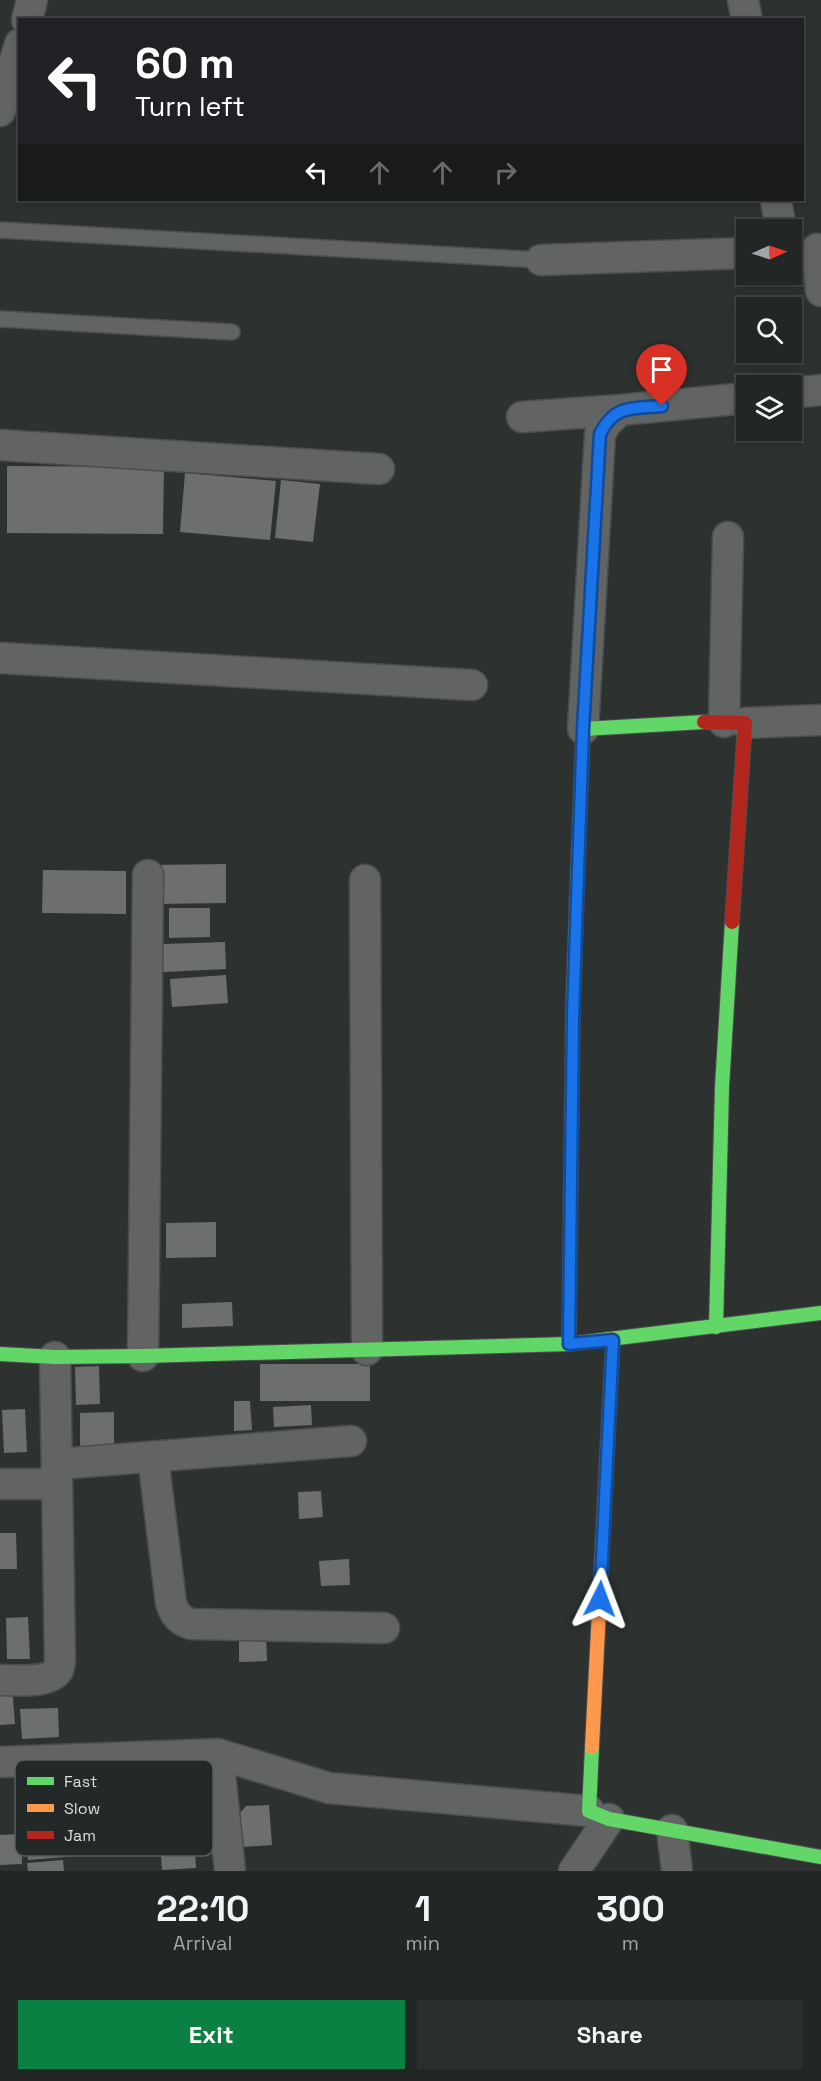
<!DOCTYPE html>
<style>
:root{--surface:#222625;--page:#2a2e2d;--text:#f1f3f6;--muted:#a2a5a7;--line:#3f4342;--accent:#0b8043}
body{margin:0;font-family:"Space Grotesk",sans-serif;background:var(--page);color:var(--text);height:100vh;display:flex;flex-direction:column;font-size:22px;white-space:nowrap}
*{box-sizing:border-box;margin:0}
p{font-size:20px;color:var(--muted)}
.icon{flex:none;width:33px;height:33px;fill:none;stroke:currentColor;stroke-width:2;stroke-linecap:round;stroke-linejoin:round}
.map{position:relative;height:1871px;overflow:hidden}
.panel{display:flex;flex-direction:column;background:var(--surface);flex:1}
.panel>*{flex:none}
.banner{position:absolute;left:18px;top:18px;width:786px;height:183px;border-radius:0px;box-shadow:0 3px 9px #0003,0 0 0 2px var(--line);background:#202124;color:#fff;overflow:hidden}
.needle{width:39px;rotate:87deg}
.tools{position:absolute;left:736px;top:219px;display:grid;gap:12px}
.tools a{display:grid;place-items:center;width:66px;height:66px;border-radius:0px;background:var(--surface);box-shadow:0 3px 9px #0003,0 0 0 2px var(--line);font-size:30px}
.pin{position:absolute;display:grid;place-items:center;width:51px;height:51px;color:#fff;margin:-62px -26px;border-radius:50% 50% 50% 0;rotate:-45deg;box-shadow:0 0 6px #0007}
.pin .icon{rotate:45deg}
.me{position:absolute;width:66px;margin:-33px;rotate:3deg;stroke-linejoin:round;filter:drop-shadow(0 0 4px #0008)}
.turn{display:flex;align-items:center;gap:21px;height:126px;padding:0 18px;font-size:27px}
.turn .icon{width:78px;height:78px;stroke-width:2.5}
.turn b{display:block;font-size:42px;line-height:51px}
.lanes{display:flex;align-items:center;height:57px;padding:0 18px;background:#0003;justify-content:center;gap:30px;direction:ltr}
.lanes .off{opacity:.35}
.eta{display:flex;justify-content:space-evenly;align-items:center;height:102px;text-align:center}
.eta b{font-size:36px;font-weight:600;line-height:42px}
.action{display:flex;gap:12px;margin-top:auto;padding:12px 18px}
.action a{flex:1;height:69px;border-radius:0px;background:var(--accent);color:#fff;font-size:24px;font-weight:600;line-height:69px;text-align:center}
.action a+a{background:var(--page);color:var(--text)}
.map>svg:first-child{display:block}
.building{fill:#6c6f6e}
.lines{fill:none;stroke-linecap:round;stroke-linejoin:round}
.lane-casing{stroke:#4a4d4d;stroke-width:18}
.street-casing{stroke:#4a4d4d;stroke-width:33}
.fast-casing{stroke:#4a4d4d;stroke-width:16}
.slow-casing{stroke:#4a4d4d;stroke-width:16}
.jam-casing{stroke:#4a4d4d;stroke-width:16}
.lane{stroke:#616463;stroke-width:15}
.street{stroke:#616463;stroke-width:30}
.fast{stroke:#63d668;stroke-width:14}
.slow{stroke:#ff974d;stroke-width:14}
.jam{stroke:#b3261e;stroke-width:14}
.route-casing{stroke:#114b97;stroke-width:15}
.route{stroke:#1a73e8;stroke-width:10}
.key{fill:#232928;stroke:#5a5f5e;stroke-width:1.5}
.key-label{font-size:16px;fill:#dadedd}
</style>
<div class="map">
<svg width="821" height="1871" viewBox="0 0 821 1871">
<rect width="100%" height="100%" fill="#2d3231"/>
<!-- building -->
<path class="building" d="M7 466 164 467 163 534 7 533Z
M185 473 276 481 270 540 180 532Z
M281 480 320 484 313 542 275 538Z
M226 864V903L157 904 156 865Z
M43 870 126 871V914L42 913Z
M169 908H210V937L169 938Z
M225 942 226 969 163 972 162 944Z
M226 975 228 1003 172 1007 170 979Z
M216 1222V1257L166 1258V1223Z
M232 1302 233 1326 182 1328V1304Z
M260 1364H370V1401H260Z
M99 1366 100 1404 76 1405 75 1367Z
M234 1401H250L252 1430 234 1431Z
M311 1405 312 1425 274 1427 273 1407Z
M25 1409 27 1452 4 1453 2 1410Z
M114 1412V1447H80V1413Z
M321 1491 323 1517 299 1519 298 1492Z
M0 1533H16L17 1569H0Z
M349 1559 350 1585 321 1586 319 1561Z
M28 1617 30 1659H7L6 1618Z
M239 1635H266L267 1661 239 1662Z
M12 1686 15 1724 0 1725V1687Z
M58 1708 59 1737 22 1739 20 1709Z
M192 1794 196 1868 162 1870 157 1796Z
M269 1805 272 1845 242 1847 240 1813 246 1806Z
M63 1833 65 1857 28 1860 26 1836Z
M21 1834 22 1864 0 1865V1835Z
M63 1860 64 1871H28L27 1863Z"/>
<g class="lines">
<defs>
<path id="lane" d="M0 230 541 260
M0 319 232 332"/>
<path id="street" d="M743 0 747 20
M27 20 32 0
M0 111 20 44
M776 200 781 230
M817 249 821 291
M541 260 747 253
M792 393 821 390
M522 417 620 410
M0 445 379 469
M0 658 472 685
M724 722 728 537
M745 723 821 720
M583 729 600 434 606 423 620 410 747 398
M365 880 367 1350
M143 1356 148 875
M153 1457 171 1603C175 1615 179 1620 191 1624L384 1628
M58 1464 351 1441
M0 1484H57
M0 1680C14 1680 49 1684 58 1670 59 1667 60 1664 60 1661L55 1357
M218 1754 230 1871
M0 1762 218 1754 329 1788 589 1811
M672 1830 677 1871
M574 1871 609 1819"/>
<path id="fast" d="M573 1002 583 729 704 722
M716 1327 722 1087 732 922
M0 1354 55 1357 143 1356 569 1344 821 1313
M592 1747 589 1811 609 1819 821 1857"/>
<path id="slow" d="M569 1344 573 1002
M592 1747 613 1339"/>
<path id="jam" d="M704 722 745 723 732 922"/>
</defs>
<!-- lane casing -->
<use href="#lane" class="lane-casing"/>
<!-- street casing -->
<use href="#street" class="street-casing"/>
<!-- fast casing -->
<use href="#fast" class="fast-casing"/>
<!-- slow casing -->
<use href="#slow" class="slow-casing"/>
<!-- jam casing -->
<use href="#jam" class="jam-casing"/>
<!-- lane -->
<use href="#lane" class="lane"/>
<!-- street -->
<use href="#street" class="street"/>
<!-- fast -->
<use href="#fast" class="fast"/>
<!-- slow -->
<use href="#slow" class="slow"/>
<!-- jam -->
<use href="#jam" class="jam"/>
</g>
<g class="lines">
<defs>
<path id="route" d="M600 1599 613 1340 569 1344 573 1016 583 729 600 434C615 404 632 409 662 406"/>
</defs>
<!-- route casing -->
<use href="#route" class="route-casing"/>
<!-- route -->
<use href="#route" class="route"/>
</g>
<!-- legend -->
<rect x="15" y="1760" width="198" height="96" rx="9" class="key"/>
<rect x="27" y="1777" width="27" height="8" fill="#63d668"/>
<rect x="27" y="1804" width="27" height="8" fill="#ff974d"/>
<rect x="27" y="1831" width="27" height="8" fill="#b3261e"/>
<g class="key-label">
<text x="64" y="1787">Fast</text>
<text x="64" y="1814">Slow</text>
<text x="64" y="1841">Jam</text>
</g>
</svg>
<div class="tools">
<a><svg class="needle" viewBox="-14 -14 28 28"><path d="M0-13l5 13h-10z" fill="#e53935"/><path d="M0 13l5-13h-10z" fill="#a2a5a7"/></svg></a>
<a><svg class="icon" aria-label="search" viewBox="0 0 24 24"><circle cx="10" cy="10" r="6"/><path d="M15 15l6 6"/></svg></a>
<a><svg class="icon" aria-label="layers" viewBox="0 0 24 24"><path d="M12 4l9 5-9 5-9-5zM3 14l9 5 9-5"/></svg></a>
</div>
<div class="pin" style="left:662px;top:406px;background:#d93025"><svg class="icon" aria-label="arrive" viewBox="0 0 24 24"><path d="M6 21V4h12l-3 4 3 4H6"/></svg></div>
<svg class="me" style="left:600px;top:1599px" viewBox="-20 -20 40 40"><path d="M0-17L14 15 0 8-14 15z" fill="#1a73e8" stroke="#fff" stroke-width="4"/></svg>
<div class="banner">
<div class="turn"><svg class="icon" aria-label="left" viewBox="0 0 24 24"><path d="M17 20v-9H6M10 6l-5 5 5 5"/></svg><div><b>60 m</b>Turn left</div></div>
<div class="lanes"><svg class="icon" aria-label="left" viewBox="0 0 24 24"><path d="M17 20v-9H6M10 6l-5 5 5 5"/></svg><svg class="icon off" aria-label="ahead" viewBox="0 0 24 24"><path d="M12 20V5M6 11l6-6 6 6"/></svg><svg class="icon off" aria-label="ahead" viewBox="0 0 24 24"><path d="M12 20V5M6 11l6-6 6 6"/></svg><svg class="icon off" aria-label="right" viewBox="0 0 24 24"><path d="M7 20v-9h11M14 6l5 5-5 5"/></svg></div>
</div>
</div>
<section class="panel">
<div class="eta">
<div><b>22:10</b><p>Arrival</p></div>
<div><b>1</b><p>min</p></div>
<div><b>300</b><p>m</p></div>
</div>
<div class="action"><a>Exit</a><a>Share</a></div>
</section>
